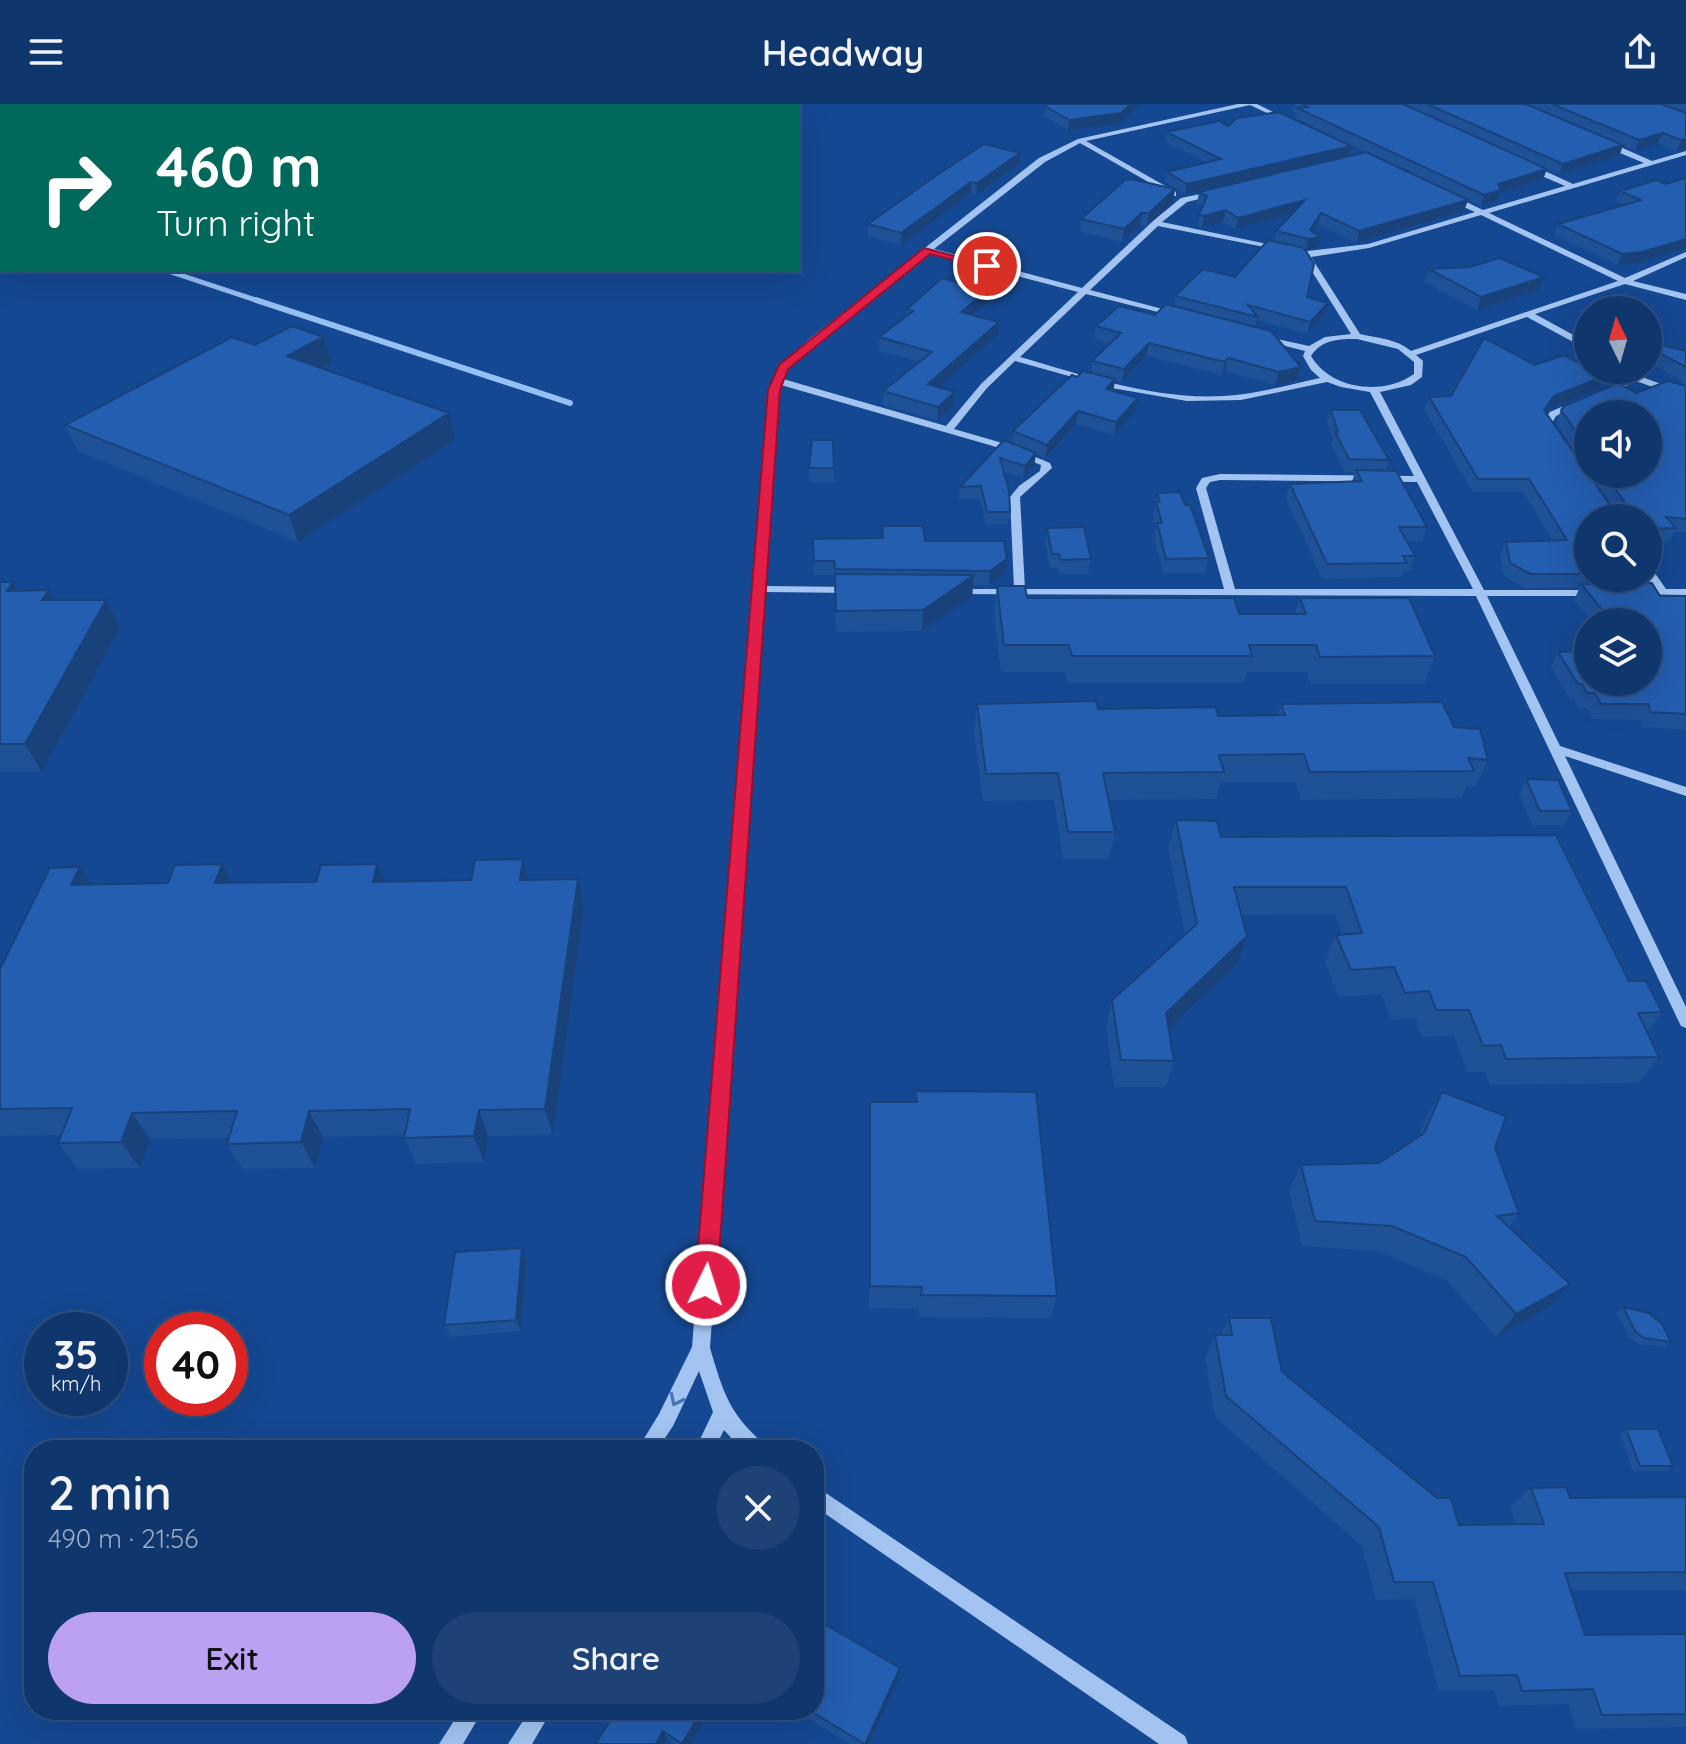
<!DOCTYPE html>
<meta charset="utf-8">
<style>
:root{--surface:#10366e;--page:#1e4176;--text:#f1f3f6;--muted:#9cabc2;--line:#305081;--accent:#bca0f2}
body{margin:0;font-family:Quicksand,sans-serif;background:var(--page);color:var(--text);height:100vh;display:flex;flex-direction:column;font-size:30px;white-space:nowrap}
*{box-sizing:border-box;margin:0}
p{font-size:26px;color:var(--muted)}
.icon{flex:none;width:44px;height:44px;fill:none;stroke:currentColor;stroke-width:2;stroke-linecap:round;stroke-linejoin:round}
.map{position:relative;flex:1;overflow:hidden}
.side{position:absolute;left:24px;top:1336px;width:800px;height:280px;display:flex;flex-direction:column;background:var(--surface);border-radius:32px;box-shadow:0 8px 32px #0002,0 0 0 2px var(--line)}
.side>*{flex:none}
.hud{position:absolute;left:0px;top:0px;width:800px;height:168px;box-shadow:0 8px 32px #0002,0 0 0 2px var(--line);background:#00695c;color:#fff;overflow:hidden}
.needle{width:52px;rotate:355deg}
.tools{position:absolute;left:1574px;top:192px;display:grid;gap:16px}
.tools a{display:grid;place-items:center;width:88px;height:88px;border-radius:50%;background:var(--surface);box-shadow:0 8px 32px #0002,0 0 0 2px var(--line);font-size:40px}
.speed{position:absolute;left:24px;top:1208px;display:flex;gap:16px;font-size:40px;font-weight:700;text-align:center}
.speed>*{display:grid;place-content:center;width:104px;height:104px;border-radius:50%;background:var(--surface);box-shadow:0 8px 32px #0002,0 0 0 2px var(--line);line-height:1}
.speed small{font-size:20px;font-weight:400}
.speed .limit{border:12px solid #d22;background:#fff;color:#111}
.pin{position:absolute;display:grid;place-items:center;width:68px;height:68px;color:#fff;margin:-34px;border:4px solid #fff;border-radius:50%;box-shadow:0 2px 8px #0007}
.me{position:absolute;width:88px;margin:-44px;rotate:4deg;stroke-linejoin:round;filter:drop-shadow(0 0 6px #0008)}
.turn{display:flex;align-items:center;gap:28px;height:168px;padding:0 24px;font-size:36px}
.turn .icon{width:104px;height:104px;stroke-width:2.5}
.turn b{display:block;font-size:56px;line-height:68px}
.round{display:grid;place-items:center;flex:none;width:84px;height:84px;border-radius:42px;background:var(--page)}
.summary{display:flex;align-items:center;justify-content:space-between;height:136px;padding:0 24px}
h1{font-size:48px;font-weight:600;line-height:60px}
.button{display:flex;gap:16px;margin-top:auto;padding:16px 24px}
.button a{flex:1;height:92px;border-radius:48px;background:var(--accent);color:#111;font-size:32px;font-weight:600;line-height:92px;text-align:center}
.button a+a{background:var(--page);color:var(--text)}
header{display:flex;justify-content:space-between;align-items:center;height:104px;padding:0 24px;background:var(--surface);font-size:36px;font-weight:600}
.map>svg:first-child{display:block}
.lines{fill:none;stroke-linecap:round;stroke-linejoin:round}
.stream-far1{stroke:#96bff3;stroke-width:5}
.stream{stroke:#96bff3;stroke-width:6}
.minor{fill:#a3c4f1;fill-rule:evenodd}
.major{stroke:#edf4ff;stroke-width:20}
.wall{fill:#1f5197}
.shaded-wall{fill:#19427b}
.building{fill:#245eb0;stroke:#19427b;stroke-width:2}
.oneway{stroke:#4773b3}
.route{fill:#e11d48;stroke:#92132f;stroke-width:2}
</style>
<header><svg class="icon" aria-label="menu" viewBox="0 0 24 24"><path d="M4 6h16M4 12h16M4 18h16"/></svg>Headway<svg class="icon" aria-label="share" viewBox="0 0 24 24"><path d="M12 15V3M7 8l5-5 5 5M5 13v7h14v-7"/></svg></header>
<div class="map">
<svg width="1686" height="1640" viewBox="0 0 1686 1640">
<rect width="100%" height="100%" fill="#154892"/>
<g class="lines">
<!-- stream-far1 -->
<path class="stream-far1" d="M165 166 262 198"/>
<!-- stream -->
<path class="stream" d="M256 196 570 299"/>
<!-- minor -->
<path class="minor" d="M1238 0H1257L1291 17 1286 18 1250 1 1086 37 1176 88V92H1173L1080 39 1045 58 934 145 1082 184 1153 117 1181 94 1220 86V90L1187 98 1162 118 1281 143H1284V147L1158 122 1090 186 1178 209V213L1086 190 1020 253C1086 272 1154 296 1224 292 1257 290 1288 281 1320 274L1311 266 1303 252 1305 247 1258 235V231L1309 242 1325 233 1351 230 1303 153 1298 150 1299 148 1368 140 1475 108 1448 96V92H1454L1483 106 1565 82 1528 66V62H1534L1573 80 1644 59 1603 42V38H1609L1652 57 1686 47V51L1489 109 1625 174 1686 148V153L1633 177 1686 190V196L1625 180 1535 210 1588 239V246L1527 213 1416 251 1423 257 1422 273 1411 281 1380 288 1484 486H1594L1600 489 1594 492H1487L1560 642 1686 683V692L1565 652 1686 903V924L1681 922 1679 918 1476 492 951 490V486L955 485H1014L1010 393 1019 382 1040 367 1041 361 993 342 781 281 765 482 854 483 860 486 854 489 764 488 710 1244C723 1287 728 1308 763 1339L765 1346H742L724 1326 714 1346H695L713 1308 699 1267 673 1322 657 1346H637L659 1310 692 1243 769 286 780 261 808 236 1039 54 1078 35ZM1481 111 1618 177 1411 247C1397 235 1378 234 1360 230L1311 153 1369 144ZM929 149 1078 188 981 280 946 322 783 275 787 264 814 240ZM1357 235 1398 245 1414 258V270C1383 292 1331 286 1311 252 1322 235 1339 235 1357 235ZM1015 257 1112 284 1187 297 1241 296 1327 278 1341 283 1370 288 1414 372 1220 370 1202 374 1196 384 1224 485H1025L1020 393 1052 364 1050 359 999 338 954 325 987 284ZM1220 376 1417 378 1473 485H1235L1206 384 1210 378Z
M1624 266H1634L1639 272 1686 289V295L1636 277 1610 290H1604V286L1630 273Z
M1573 298 1581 300 1556 312 1552 319 1557 329 1549 331 1542 319 1550 308Z
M1648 464 1652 465 1666 485H1686V491L1634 490V486L1655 485 1647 474Z
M814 1381 1185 1632 1188 1640H1159L814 1402Z
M461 1606H483L463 1640H439Z
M530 1606H552L532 1640H508Z"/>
<!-- major -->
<path class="major" d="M240 2 245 0
M264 2 269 0
M0 110 2 109"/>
</g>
<!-- wall -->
<path class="wall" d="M1294 0H1686V45L1677 47 1658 39 1635 47 1623 42 1619 52 1559 70 1547 65 1543 75 1500 89 1498 96 1481 102 1295 15 1296 9 1292 7Z
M1045 2 1120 20 1068 26 1044 12Z
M1228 22 1351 42 1348 52 1185 90 1165 78 1167 68 1206 58 1165 38 1166 28Z
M1019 60 976 91 971 89 901 141 868 132V120L937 71Z
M1665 80 1637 159 1618 161 1554 131 1558 120 1624 101 1616 97 1620 87Z
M1175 85 1173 98 1147 122 1140 121 1122 138 1080 128 1081 115Z
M1199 88 1468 96 1464 107 1356 139 1318 120 1313 128 1320 133 1317 144 1305 146 1307 193 1328 199 1325 211 1307 230 1257 216 1255 223 1301 263 1297 276 1275 281 1225 267 1222 271 1146 252 1122 278 1115 277 1113 287 1135 307 1114 331 1076 320 1045 354 1036 350 1034 362 1023 374 1003 368 1010 408 1008 420 986 421 980 395H959L960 383 1012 340 1013 327 1077 273 1091 269 1092 257 1110 240 1094 235 1096 222 1155 211 1174 202 1175 192 1235 173 1274 138 1276 127 1292 110 1236 125 1223 118 1202 123 1197 122 1203 102 1197 99Z
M1429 165 1544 173 1539 186 1477 206 1424 178Z
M987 199 972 211 999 218 998 231 939 283 955 288 954 302 937 316 883 301V287L920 258 879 247V233L907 211V205Z
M323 233 331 259 321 264 455 336 298 438 78 347 65 321 255 241Z
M1660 241 1686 247V428H1674L1669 437 1648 438V414H1588V474H1640L1637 480 1660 492H1686V626L1641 623V616L1593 615 1587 604H1579L1574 595 1570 596 1551 563 1558 548 1648 578V518H1592L1574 496 1580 483 1525 484 1504 472 1500 451 1506 438 1553 437 1523 388H1473L1424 305 1429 293 1451 292 1535 261 1604 272 1598 285 1549 305 1546 309 1612 404 1590 370H1648L1588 310V367L1556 319 1561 306 1636 289 1680 281 1682 277 1651 260Z
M1331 306 1389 356 1386 367 1427 423 1422 437H1406L1415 452 1410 466H1404L1401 473 1322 475 1286 394 1290 380 1352 378 1355 368H1345L1331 341 1333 335 1327 319Z
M833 336 834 378H809V364Z
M1157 389 1185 401 1209 454 1205 469H1163L1154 433 1156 422 1153 412Z
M882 422 925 437 1005 469 989 481H973L972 493 922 527 836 528 834 471H814L813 435 882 434Z
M1047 424 1091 455 1088 470H1059L1058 464H1050L1045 438Z
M0 478 17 486H49L54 496 120 524 42 668H0Z
M997 482 1027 494 1239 510H1295L1300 494 1435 552 1424 580H1311L1307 568H1247L1244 579H1067L1065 568H1001L994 510Z
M977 600 1098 605 1218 612 1277 611 1281 600 1454 623 1488 656 1475 683 1467 682 1461 694 1301 696 1295 678H1221L1216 695 1108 696 1115 728 1109 755H1063L1054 696 983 697 974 627Z
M1526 675 1572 707 1564 721H1532L1519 690Z
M1176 716 1221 733 1629 877 1662 908 1647 929 1659 953 1639 979 1490 981 1485 968H1467L1454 932 1422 933 1415 914 1391 916 1381 890 1339 893 1325 858 1336 831H1342L1335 810 1241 811 1247 832 1238 859 1169 925 1174 957 1166 983H1114L1106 922 1112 896 1185 830 1168 744Z
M523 755 528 776 584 803 553 1031 488 1032 484 1058 416 1060 404 1034 405 1031 323 1033 315 1064 243 1065 227 1040 229 1034 150 1035 140 1064 78 1065 58 1039 61 1031 0 1032V865L80 763 90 780 471 776Z
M915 987 1057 1192 1051 1214 919 1213V1205L869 1204 870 998H914Z
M1442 988 1495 1044 1519 1109 1509 1123 1570 1180 1549 1203 1496 1233 1448 1177 1377 1147 1302 1142 1289 1086 1301 1061 1379 1059 1418 1033 1426 1014Z
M526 1156 521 1227 450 1233 444 1221Z
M1623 1203 1671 1238 1665 1243 1638 1240 1629 1232 1617 1209Z
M1229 1214 1282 1268 1459 1421 1515 1420 1510 1403 1531 1384 1570 1394 1686 1393V1486H1570L1585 1531 1686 1530V1623L1576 1625 1568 1600 1499 1602 1494 1586 1439 1587 1414 1495 1376 1496 1362 1442 1215 1313 1205 1253 1215 1231H1221Z
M1626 1325 1673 1362 1666 1367H1633L1620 1330Z
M899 1575 869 1640H850L794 1606H814Z
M711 1606 691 1640H673L668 1636 665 1640H595Z"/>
<!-- shaded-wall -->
<path class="shaded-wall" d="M1131 0H1141L1120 20 1068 26 1069 16Z
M1663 29 1658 39 1635 47 1639 36Z
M1686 35V45L1677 47 1681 36Z
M1623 41 1619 52 1559 70 1563 60Z
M1351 42 1348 52 1185 90 1187 80Z
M1020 49 1019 60 976 91 977 79Z
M1547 65 1543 75 1500 89 1498 96 1481 102 1484 91 1498 80Z
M971 78V89L901 141V129Z
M1175 85 1173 98 1147 122 1149 109Z
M1305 96 1302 107 1236 125 1238 114Z
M1468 96 1464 107 1356 139 1359 127Z
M1226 106 1223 118 1202 123 1204 112Z
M1142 109 1140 121 1122 138 1124 125Z
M1321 109 1318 120 1309 135 1320 133 1317 144 1306 146 1310 126Z
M1686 135V144L1637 159 1618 161 1622 150Z
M1544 173 1539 186 1477 206 1481 193Z
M988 186 987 199 960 221 961 208Z
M1328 199 1325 211 1307 230 1310 218Z
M999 218 998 231 928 293V280Z
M323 233 331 259 296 278 287 252Z
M1149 239 1146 252 1122 278 1124 265Z
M1228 254 1225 267 1222 271 1225 258Z
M1301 263 1297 276 1275 281 1279 268Z
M1604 272 1598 285 1549 305 1539 319 1544 306 1554 292Z
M1115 275 1113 288 1106 285Z
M955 288 954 302 937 316 938 303Z
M1138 294 1135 307 1114 331 1116 318Z
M1078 307 1076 320 1045 354 1047 341Z
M449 309 455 336 298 438 289 411Z
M1036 349 1034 362 1023 374 1025 362Z
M1007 455 1005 469 989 481 990 467Z
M974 471 972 493 922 527 923 506Z
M13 478 28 506 7 487Z
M49 486 63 514 42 496Z
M106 496 120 524 42 668 25 640Z
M523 755 530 783 520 776Z
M222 760 236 788 215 779Z
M377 760 388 788 373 778Z
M80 763 97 791 71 781Z
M578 775 584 803 553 1031 545 1005Z
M1247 832 1238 859 1158 935 1166 909Z
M479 1006 488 1032 484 1058 474 1032Z
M309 1007 323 1033 315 1064 301 1038Z
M132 1009 150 1035 140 1064 121 1038Z
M522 1144 526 1156 521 1227 516 1216Z
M1570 1180 1549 1203 1496 1233 1516 1210Z
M900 1564 899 1575 869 1640H865Z
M702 1606H711L691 1640H682Z
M663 1627 668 1636 665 1640H656Z"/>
<!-- building -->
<path class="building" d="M1048 0H1131L1121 9 1069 16 1045 2Z
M1302 0H1403L1547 65 1498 80 1501 86 1484 91 1297 4 1308 3Z
M1427 0H1526L1623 41 1563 60Z
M1552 0H1661L1686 9V35L1681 36 1663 29 1639 36Z
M1279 8 1351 42 1187 80 1167 68 1221 55 1166 28 1219 17 1228 22 1237 14Z
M984 40 1020 49 977 79 971 78 901 129 868 120 937 71Z
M1366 48 1468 96 1359 127 1321 109 1310 126 1320 133 1309 135 1276 127 1305 96 1238 114 1226 106 1204 112 1199 111 1207 92 1199 88Z
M1686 74V135L1642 148 1622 150 1558 120 1641 96 1620 87 1657 76 1665 80Z
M1131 75 1175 85 1149 109H1142L1124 125 1081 115 1125 76Z
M1268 136 1304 144 1314 160 1307 193 1328 199 1310 218 1248 201 1258 213 1175 192 1203 165 1235 173Z
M1499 154 1544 173 1481 193 1429 165 1470 163Z
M942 174 988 186 961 208 999 218 928 280 955 288 938 303 883 287 932 248 879 233 913 207 907 205Z
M1166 200 1271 227 1301 263 1279 268 1228 254 1225 258 1149 239 1124 265 1092 257 1121 229 1096 222 1119 202 1155 211Z
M292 222 323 233 287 252 449 309 289 411 65 321 232 233 255 241Z
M1484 234 1535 261 1564 251 1588 264V266H1593L1604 272 1554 292 1544 306 1612 404 1624 403 1625 399 1605 370H1648V310H1588V345L1561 306 1564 302 1618 279 1636 289 1668 277 1686 282V415L1666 413 1676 424 1648 425V414H1588V470H1531L1510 459 1506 438 1567 436 1529 375H1478L1429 293 1451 292Z
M1660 241 1686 247V263L1657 248Z
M1083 267 1115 275 1106 285 1138 294 1116 318 1078 307 1047 341 1013 327 1072 271 1077 273Z
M1331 306H1360L1389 356 1349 355 1335 328H1338Z
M812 336H833L834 364H809Z
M1004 336 1036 349 1025 362 1000 354 1009 387 1010 408H987L981 382 960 383Z
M1356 366 1396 367 1427 423H1399L1415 452H1403L1407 459 1327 460 1290 380 1362 377Z
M1180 388 1185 401H1190L1209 454 1166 455 1157 419H1162L1156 398H1160L1157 389Z
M882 422H923L925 437H1004L1007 455 990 467 835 465 834 457H814L813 435 883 434Z
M1084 423 1091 455 1061 456 1059 450H1052L1047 424Z
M835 470 974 471 923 506 836 507Z
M0 478H13L7 487 49 486 42 496H106L25 640H0Z
M1652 479 1660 492H1686V610L1650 608 1649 600H1601L1595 589H1587L1582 580H1578L1558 548 1588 547V578H1648V518H1612L1581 480Z
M997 482H1025L1027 494H1234L1239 510H1306L1300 494H1409L1435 552 1320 553 1316 541H1249L1252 552H1072L1069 541H1004Z
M1096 597 1098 605 1216 603 1218 612 1285 611 1281 600 1442 598 1454 623 1480 625 1488 656 1468 654 1474 667 1310 668 1304 650 1219 651 1224 668 1103 669 1115 728H1068L1058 669 986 670 977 600Z
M1526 675 1558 676 1572 707H1540Z
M1176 716 1217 717 1221 733 1556 731 1629 877H1646L1662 908 1638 909 1659 953 1506 955 1501 941 1483 942 1469 906H1436L1429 887 1405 889 1394 863 1351 866 1336 831 1362 829 1346 783H1234L1247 832 1166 909 1174 957 1121 956 1112 896 1197 820Z
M523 755 520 776 578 775 545 1005 479 1006 474 1032 404 1034 410 1005 309 1007 301 1038 227 1040 237 1007 132 1009 121 1038 58 1039 72 1004 0 1005V865L50 764 80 763 71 781 168 779 175 761 222 760 215 779 316 778 321 761 377 760 373 778 471 776 475 756Z
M915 987 1036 988 1057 1192 921 1191 922 1183 870 1182V998H917Z
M1442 988 1506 1012 1495 1044 1519 1109 1497 1112 1570 1180 1516 1210 1466 1153 1392 1122 1315 1117 1301 1061 1379 1059 1424 1029Z
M522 1144 516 1216 444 1221 455 1148Z
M1623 1203 1649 1209 1662 1220 1671 1238 1644 1234 1635 1227Z
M1229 1214H1271L1282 1268 1437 1394H1451L1459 1421 1544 1420 1531 1384 1566 1383 1570 1394 1686 1393V1468L1565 1469 1585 1531 1686 1530V1610L1602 1611 1593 1585 1522 1587 1517 1571 1460 1572 1433 1478H1394L1379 1423 1226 1292 1215 1231H1232Z
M1626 1325H1658L1673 1362H1640Z
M814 1514 900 1564 865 1640 809 1606H814Z
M617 1606H702L682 1640 663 1627 656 1640H595Z"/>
<!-- one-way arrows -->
<defs><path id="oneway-chevron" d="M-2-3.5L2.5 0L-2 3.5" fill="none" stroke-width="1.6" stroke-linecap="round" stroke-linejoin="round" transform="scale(2)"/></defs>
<use class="oneway" href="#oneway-chevron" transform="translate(676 1296) rotate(116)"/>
<!-- route -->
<path class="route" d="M924 144 993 162 987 165 930 150 788 265 780 286 717 1181 714 1188 706 1191 698 1188 695 1181 768 286 779 261Z"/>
</svg>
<div class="tools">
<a><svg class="needle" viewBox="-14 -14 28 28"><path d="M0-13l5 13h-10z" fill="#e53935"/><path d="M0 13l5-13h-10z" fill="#9cabc2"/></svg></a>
<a><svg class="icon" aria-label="sound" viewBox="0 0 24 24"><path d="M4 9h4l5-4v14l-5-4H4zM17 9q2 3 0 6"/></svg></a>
<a><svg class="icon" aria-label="search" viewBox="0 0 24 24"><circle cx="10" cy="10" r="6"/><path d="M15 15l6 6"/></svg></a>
<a><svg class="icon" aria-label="layers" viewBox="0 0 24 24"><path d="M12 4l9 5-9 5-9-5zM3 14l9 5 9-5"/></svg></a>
</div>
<div class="speed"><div>35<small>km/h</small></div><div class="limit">40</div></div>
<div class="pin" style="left:987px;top:162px;background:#d93025"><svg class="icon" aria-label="arrive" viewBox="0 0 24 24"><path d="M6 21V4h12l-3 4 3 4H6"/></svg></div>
<svg class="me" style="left:706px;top:1181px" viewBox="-20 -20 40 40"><circle r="17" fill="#e11d48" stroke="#fff" stroke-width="3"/><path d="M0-11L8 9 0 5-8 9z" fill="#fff"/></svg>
<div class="hud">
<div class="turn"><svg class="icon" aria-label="right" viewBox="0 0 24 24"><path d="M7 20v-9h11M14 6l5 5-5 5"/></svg><div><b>460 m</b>Turn right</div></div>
</div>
<section class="side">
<div class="summary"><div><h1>2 min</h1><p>490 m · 21:56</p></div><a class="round"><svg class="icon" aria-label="close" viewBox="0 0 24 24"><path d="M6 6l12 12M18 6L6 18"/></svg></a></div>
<div class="button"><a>Exit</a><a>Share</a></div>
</section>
</div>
